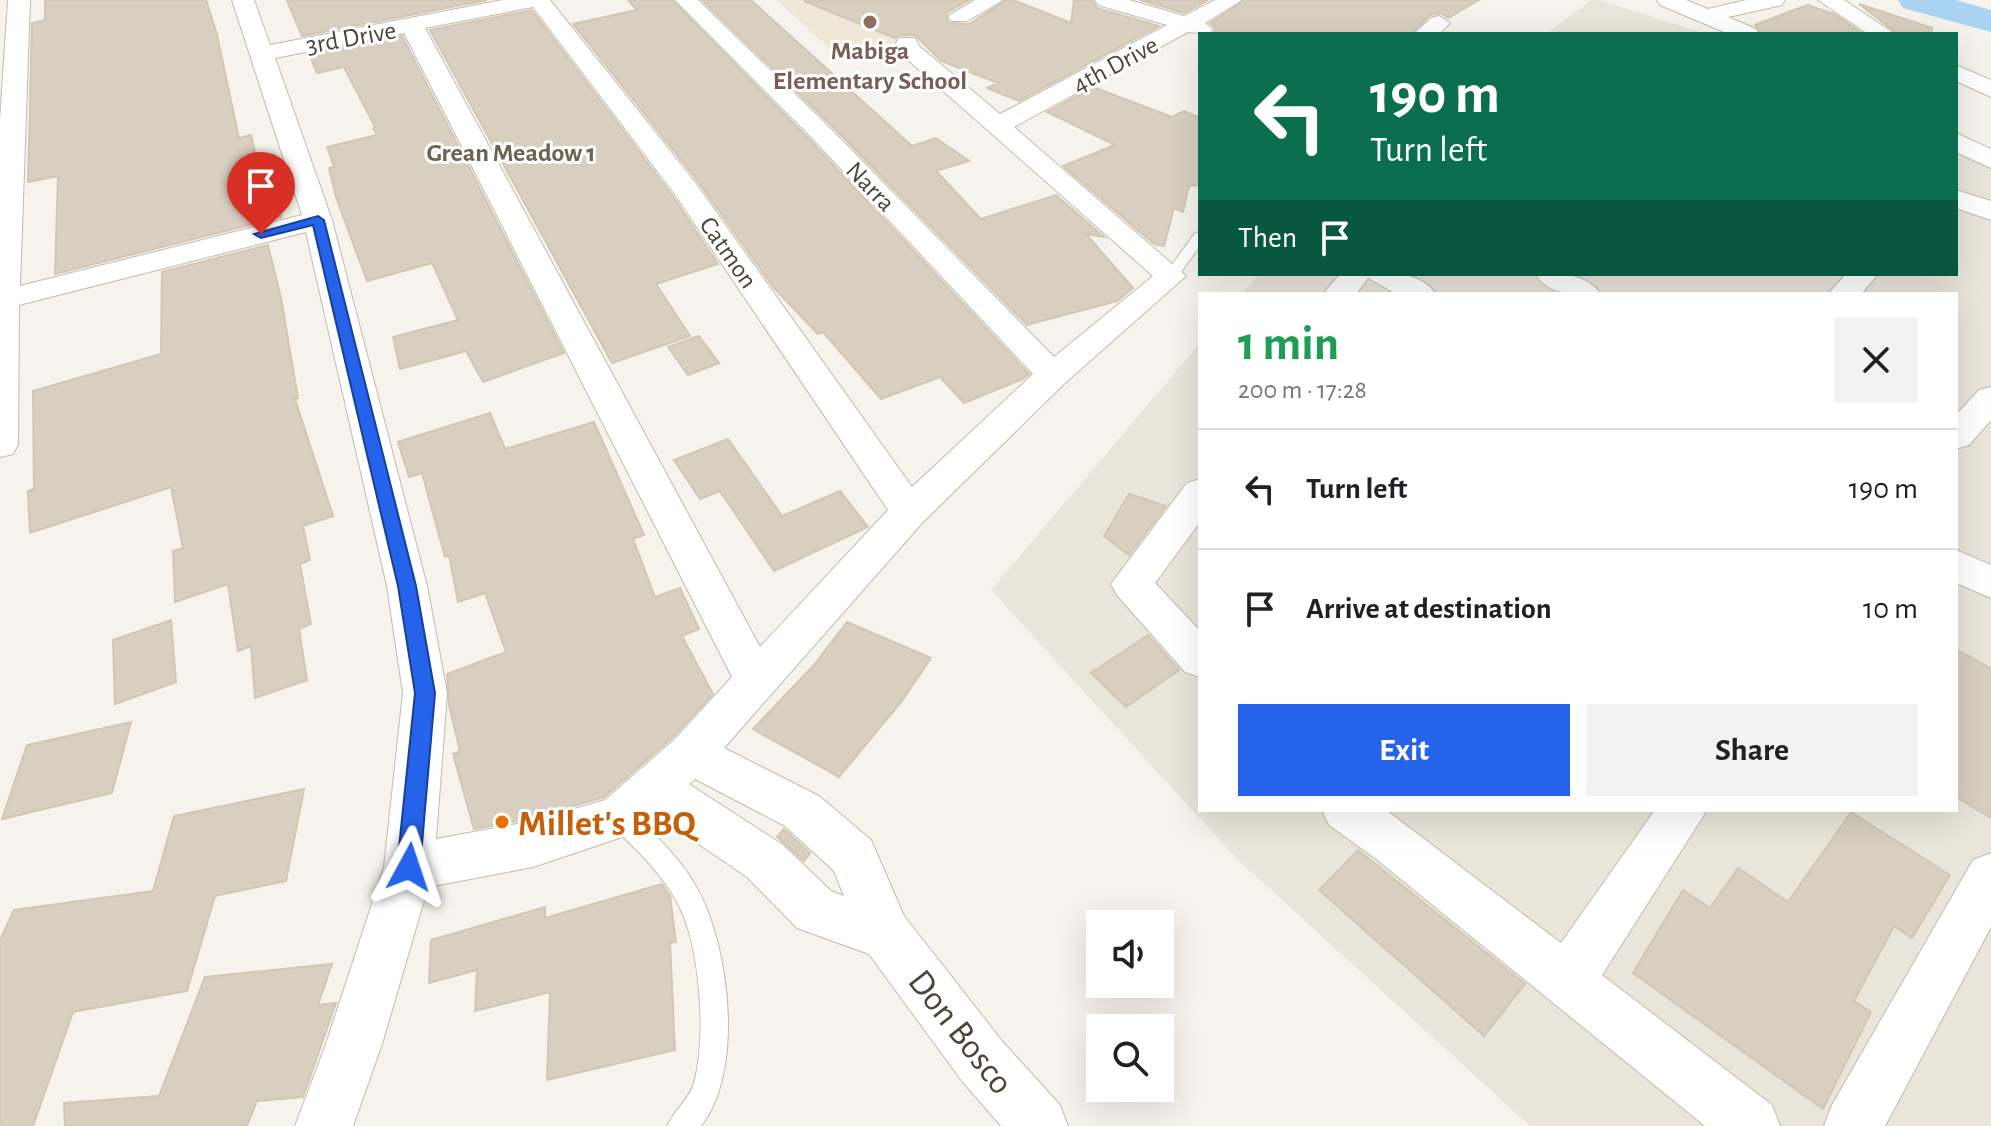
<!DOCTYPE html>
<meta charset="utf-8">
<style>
:root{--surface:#fff;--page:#f2f2f2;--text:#202124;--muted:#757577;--line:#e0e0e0;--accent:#2563eb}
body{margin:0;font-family:"Alegreya Sans",sans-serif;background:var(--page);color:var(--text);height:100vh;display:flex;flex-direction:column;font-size:30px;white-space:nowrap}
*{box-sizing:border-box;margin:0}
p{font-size:26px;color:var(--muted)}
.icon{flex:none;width:44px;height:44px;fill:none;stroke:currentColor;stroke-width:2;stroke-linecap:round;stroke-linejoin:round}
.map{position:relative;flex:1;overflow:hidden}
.details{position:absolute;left:1198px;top:292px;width:760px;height:520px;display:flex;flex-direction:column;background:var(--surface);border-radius:0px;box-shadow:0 8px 32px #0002}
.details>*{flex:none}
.guide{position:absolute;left:1198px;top:32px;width:760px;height:244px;border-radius:0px;box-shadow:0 8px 32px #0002;background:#0b6e4f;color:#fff;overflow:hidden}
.fabs{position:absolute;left:1086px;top:910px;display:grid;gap:16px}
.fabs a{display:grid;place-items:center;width:88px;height:88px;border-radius:0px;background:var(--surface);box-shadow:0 8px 32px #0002;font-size:40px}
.pin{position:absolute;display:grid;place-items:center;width:68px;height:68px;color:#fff;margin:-82px -34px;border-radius:50% 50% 50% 0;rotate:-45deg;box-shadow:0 0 8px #0007}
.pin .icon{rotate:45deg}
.me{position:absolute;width:88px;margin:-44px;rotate:5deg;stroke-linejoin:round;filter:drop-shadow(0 0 6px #0008)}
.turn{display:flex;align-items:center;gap:28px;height:168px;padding:0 40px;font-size:36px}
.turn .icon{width:104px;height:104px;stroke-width:2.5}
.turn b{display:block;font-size:56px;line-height:68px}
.then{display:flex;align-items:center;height:76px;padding:0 40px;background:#0003;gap:16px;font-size:30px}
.round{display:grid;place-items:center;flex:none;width:84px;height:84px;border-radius:0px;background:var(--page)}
.head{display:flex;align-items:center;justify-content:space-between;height:136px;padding:0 40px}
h1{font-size:48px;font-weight:600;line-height:60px;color:#1e9e55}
.button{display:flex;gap:16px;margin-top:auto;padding:16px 40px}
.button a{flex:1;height:92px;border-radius:0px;background:var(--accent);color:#fff;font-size:32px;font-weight:600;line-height:92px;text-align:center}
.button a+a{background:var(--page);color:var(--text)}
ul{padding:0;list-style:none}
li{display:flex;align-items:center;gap:24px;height:120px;padding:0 40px;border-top:2px solid var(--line)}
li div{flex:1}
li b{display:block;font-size:30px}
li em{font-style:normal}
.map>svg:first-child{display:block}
.residential{fill:#eae5da}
.education{fill:#efe8d6}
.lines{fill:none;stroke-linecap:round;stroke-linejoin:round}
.river{fill:#a9d4f2;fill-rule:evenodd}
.building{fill:#d8cfc1;stroke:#d3c7b4;stroke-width:2}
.lane-casing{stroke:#c2bbae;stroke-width:2}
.street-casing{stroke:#c2bbae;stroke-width:2}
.lane{fill:#fff;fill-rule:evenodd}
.street{fill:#fff;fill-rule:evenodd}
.route{fill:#2563eb;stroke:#184099;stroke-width:2}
.education-dot{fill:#8d6e63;stroke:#fff;stroke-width:3}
.food-dot{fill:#e8710a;stroke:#fff;stroke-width:3}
.labels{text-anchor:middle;stroke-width:6;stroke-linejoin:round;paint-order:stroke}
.far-street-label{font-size:26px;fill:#4b4439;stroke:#fff}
.far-education-label{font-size:26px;font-weight:bold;fill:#785e54;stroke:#fff}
.far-neighbourhood-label{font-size:26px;font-weight:bold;fill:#6e6250;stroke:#fff}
.near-food-label{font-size:36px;font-weight:bold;fill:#c56008;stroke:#fff;text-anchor:start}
.near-street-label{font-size:36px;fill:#4b4439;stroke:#fff}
</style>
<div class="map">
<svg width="1991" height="1126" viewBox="0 0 1991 1126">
<rect width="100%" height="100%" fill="#f6f3ec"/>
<!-- residential -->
<path class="residential" d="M1591 0H1599L1706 34H1546Z
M1956 145 1991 164V1126H1530L1236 858 991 590 1200 343V810H1956V294H1242L1259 274H1956Z"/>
<!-- education -->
<path class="education" d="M777 0H985L896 43 832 51Z"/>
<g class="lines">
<!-- river -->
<path class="river" d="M1898 0H1956L1991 10V32L1903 8Z"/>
</g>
<!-- building -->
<path class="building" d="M45 0H206L217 35 239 138 251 135 263 186 271 184 281 217 55 274 58 176 28 182 32 23 45 20Z
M287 0H487L302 36Z
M628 0H672L808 138 1029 374 1023 379 964 403 940 377 881 399 823 332 818 334 774 288 696 179 573 24 637 10Z
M702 0H751L912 146 936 138 969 161 936 171 981 219 1056 195 1104 237 1086 234 1133 288 1117 301 1027 325 830 124Z
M969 0 946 13 948 23 969 24 1006 0H1013L1071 23 1074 0H1092L1097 8 1159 26 1019 101 987 88 998 83 941 61 915 35H899L895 38 804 1Z
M1140 0H1208L1184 13Z
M1245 0H1479L1448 18 1441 13 1430 15 1411 34H1214L1216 28 1210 23Z
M1859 4 1932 28 1931 34H1898Z
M1807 5 1834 14 1863 34H1762L1755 25Z
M532 10 672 195 718 264 656 284 690 336 612 363 430 30Z
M402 36 564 353 483 382 466 351 400 369 393 337 458 320 432 263 367 281 336 197 329 168 334 167 327 147 377 135 373 128 375 127 344 67 317 73 309 54Z
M1093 87 1172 117 1184 111 1200 118V185L1189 186 1183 212 1174 208 1164 246 1154 244 1063 166 1115 145 1047 112Z
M268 245 281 298 298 398 295 399 333 516 303 526 310 560 300 564 311 624 299 629 307 680 255 698 251 646 238 651 228 584 175 602 173 551 183 548 171 487 30 533 28 491 34 489 33 391 161 354 162 272Z
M699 336 719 363 688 375 668 347Z
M490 413 505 449 594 422 644 535 633 539 655 597 680 588 699 629 682 636 713 694 672 738 604 797 532 818 474 829 453 754 460 751 449 705 447 674 506 652 485 593 458 602 449 555 445 557 422 473 409 477 398 442Z
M728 439 782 516 840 491 868 527 774 571 720 491 700 499 674 460Z
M1129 494 1166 506 1129 555 1104 536Z
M171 620 176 682 115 704 113 640Z
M847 622 931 658 902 701 839 777 753 729 813 666Z
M1148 635 1179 670 1126 707 1091 673Z
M1956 649 1991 669V818L1956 797Z
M131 722 112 793 2 819 27 745Z
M304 789 286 881 215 896 187 991 73 1012 33 1126H0V940L14 910 153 891 174 816Z
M1851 812 1950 875 1912 938 1894 926 1854 1001 1871 1012 1823 1109 1633 973 1683 890 1710 908 1738 868 1788 902Z
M784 829 810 853 804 861 777 837Z
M1358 850 1525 984 1484 1036 1319 890Z
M662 884 670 896 676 942 670 943 675 1050 547 1080 550 992 475 1011 477 970 429 983 431 940 545 907V918Z
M332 964 318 1005 336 1003 303 1097 257 1101 247 1126H65L64 1103 159 1096 205 977Z"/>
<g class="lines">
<defs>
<path id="lane" d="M1200 232V246L1176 279H1166V273L1195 233Z
M620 806C635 812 646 826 657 837 673 853 688 871 698 890 730 949 744 1072 701 1126H667C675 1109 691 1098 695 1079 706 1035 700 951 681 910 666 877 637 850 611 825L608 817 611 809Z"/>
<path id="street" d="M8 0H30L20 286 302 215 232 0H254L270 45 503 0H550L694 181 912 487 1033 374 810 136 675 0H698L828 126 1054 357 1153 276 900 53 896 43 899 38H915L919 46 1000 114 1167 25 1098 5 1095 0H1129L1184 16 1215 0H1242L1205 23 1213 29 1210 34 1188 32 1014 127 1186 276 1065 383 923 522 724 748 819 796 871 840 904 916 1002 1041 1060 1105 1068 1126H1001L962 1081 869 954 797 928 747 877 656 815 637 832 533 867 428 887 382 1044 353 1126H295L326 1044 384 867 403 693 387 586 306 232 19 305 18 445 13 454 0 457V120ZM533 7 674 193 888 510 760 647 425 28ZM404 33 732 677 674 740 605 800 533 821 436 839 447 693 427 586 332 220 275 58ZM695 779 785 826 834 871 844 896 831 891 783 845 689 784Z
M975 0H1003L967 21H951L948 16Z
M1657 0H1686L1708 9 1746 0H1785L1782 5 1728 17 1756 29 1759 34H1729L1660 5Z
M1818 0H1844L1895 34H1868Z
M1439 16 1450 23 1439 34H1414L1431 18Z
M1956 65 1991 80V97L1956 81Z
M1956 133 1991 149V168L1956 152Z
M1956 190 1991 201V220L1956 208Z
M1340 274C1370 274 1416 265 1436 294H1396L1368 278 1356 294H1323Z
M1535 274C1559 274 1585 272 1601 294 1576 294 1550 297 1535 274Z
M1846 274H1878L1861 294H1828Z
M1991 387V420L1969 445 1956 449V415L1979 390Z
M1200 479V522L1155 583 1200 631V677L1185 672 1117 595 1111 584 1187 483Z
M1956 550 1991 565V598L1956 583Z
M1322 810H1386L1561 943 1655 810H1707L1602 975 1772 1105 1780 1126H1705L1375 858 1329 825Z
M1991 853V927L1885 1126H1824L1832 1105 1973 860Z"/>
</defs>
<!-- lane casing -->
<use href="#lane" class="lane-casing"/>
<!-- street casing -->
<use href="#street" class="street-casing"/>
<!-- lane -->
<use href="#lane" class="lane"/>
<!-- street -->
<use href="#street" class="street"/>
</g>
<!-- route -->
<path class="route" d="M318 216 324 220 416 586 435 693 420 867 417 874 409 877 401 874 397 867 415 693 398 586 313 225 261 238 254 234Z"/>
<!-- markers -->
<circle class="education-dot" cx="870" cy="22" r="8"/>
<circle class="food-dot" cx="502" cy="822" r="8"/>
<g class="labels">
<!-- far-street labels -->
<g class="far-street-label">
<text transform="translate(351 37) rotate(-10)" y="9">3rd Drive</text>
<text transform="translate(1115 64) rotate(-28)" y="9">4th Drive</text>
<text transform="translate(871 186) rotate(46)" y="9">Narra</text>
<text transform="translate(729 252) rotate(55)" y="9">Catmon</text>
</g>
<!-- far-education labels -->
<g class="far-education-label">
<text x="870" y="59">Mabiga<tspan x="870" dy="30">Elementary School</tspan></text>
</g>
<!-- far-neighbourhood labels -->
<g class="far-neighbourhood-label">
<text x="511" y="161">Grean Meadow 1</text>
</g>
<!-- near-food labels -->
<g class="near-food-label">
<text x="518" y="835">Millet's BBQ</text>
</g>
<!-- near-street labels -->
<g class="near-street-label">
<text transform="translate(962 1031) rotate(52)" y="13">Don Bosco</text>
</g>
</g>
</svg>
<div class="fabs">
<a><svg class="icon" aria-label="sound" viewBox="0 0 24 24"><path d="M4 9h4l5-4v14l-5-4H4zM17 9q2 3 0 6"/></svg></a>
<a><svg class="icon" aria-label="search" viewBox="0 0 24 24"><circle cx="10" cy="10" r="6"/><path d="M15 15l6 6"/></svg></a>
</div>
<div class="pin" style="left:261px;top:234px;background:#d93025"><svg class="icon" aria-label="arrive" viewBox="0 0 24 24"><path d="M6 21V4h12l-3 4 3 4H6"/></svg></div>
<svg class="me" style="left:409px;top:867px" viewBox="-20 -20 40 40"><path d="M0-17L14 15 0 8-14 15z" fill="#2563eb" stroke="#fff" stroke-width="4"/></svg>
<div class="guide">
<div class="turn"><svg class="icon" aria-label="left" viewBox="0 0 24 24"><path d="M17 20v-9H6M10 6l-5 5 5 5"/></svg><div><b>190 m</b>Turn left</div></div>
<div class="then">Then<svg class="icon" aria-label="arrive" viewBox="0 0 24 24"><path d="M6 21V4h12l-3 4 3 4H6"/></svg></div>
</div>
<section class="details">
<div class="head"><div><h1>1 min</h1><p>200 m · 17:28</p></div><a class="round"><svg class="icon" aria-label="close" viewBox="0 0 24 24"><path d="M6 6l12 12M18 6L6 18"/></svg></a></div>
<ul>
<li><svg class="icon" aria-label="left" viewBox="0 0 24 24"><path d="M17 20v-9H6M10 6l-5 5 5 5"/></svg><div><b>Turn left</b></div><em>190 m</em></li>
<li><svg class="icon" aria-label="arrive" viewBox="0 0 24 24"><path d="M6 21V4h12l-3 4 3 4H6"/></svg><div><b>Arrive at destination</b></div><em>10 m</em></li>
</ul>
<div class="button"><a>Exit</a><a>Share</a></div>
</section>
</div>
